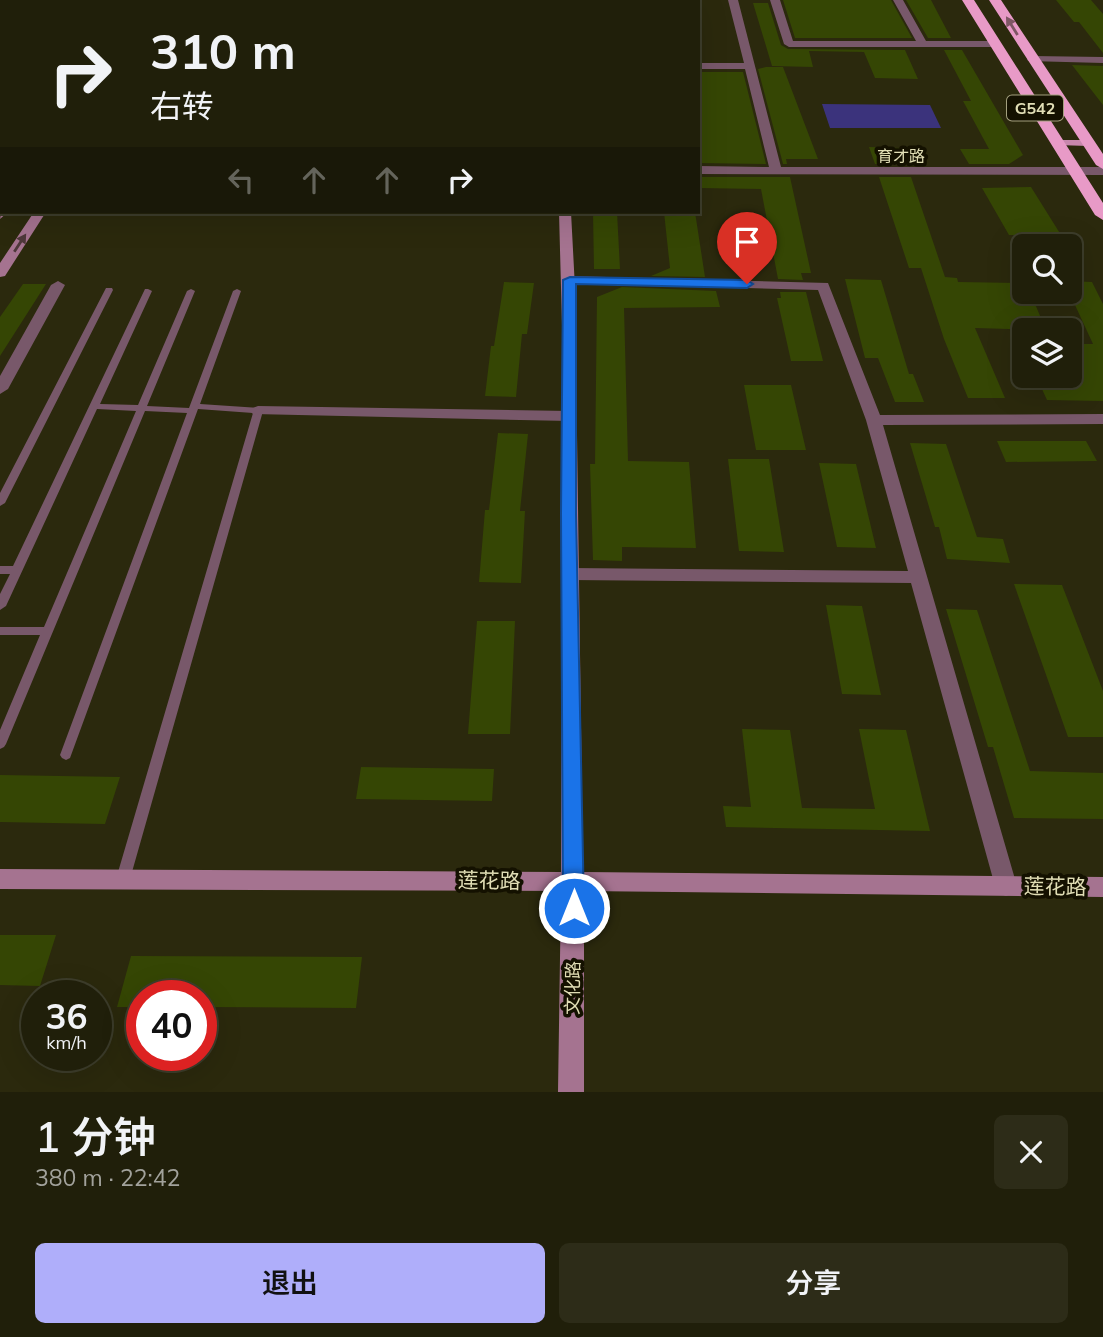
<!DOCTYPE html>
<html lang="zh">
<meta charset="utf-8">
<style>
:root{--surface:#201f0a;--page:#2d2c18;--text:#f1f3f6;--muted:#a2a29c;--line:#3d3d2b;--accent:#afaefa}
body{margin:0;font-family:Mulish,"Noto Sans SC",sans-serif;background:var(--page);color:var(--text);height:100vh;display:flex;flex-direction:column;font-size:26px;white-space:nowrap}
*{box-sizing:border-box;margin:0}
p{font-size:23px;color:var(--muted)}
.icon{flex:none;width:38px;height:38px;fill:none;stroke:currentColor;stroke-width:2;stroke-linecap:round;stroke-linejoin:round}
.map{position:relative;height:1092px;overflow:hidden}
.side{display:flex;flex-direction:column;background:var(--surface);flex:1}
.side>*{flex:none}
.guide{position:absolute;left:0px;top:0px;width:700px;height:214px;box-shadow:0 7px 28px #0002,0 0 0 2px var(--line);background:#201f0a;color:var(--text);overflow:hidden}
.fabs{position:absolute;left:1012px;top:234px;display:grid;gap:14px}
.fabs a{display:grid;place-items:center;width:70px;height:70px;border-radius:10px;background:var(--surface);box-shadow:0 7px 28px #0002,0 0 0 2px var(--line);font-size:35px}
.speed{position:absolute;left:21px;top:980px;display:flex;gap:14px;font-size:35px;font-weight:700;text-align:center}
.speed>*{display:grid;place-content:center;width:91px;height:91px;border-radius:50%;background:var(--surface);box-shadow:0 7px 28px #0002,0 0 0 2px var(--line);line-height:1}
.speed small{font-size:18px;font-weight:400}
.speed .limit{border:10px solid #d22;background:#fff;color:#111}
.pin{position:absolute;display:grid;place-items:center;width:60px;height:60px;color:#fff;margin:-72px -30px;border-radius:50% 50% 50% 0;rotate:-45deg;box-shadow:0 0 7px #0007}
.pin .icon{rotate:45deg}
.me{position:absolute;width:77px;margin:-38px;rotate:0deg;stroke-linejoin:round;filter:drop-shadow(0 0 5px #0008)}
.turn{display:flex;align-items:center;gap:24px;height:147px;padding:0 35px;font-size:32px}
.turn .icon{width:91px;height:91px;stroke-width:2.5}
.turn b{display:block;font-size:49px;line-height:60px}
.lanes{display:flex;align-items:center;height:66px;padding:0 35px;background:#0003;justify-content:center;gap:35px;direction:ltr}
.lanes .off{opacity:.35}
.round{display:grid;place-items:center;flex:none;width:74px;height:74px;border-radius:10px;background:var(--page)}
.headline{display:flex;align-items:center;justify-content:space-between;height:119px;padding:0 35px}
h1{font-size:42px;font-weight:600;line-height:52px}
.button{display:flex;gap:14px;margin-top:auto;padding:14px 35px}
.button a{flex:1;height:80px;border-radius:10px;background:var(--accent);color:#111;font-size:28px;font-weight:600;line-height:80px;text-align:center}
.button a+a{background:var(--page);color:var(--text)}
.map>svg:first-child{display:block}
.green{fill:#3b337c}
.building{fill:#354604}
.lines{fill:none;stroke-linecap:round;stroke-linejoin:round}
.lane{fill:#78586a;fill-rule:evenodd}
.street{fill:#78586a;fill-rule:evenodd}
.secondary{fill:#a57390;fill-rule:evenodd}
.primary{fill:#c887ad;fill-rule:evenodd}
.highway{fill:#e89ac7;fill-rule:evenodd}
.oneway{fill:#7e5664}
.oneway2{fill:#4e383a}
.route{fill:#1a73e8;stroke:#114b97;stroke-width:2}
.labels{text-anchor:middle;stroke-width:7;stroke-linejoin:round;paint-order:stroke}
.shield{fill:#141100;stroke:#a4a07f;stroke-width:2}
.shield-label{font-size:16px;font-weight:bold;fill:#e1deb5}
.far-street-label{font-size:16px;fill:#e1deb5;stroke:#141100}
.street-label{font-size:18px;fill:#e1deb5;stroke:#141100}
.near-street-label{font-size:21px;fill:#e1deb5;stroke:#141100}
</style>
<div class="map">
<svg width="1103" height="1092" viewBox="0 0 1103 1092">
<rect width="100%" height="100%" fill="#2b290d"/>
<!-- green -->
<path class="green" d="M822 104 930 105 941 128H830Z"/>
<!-- building -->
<path class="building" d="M783 0H891L912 38H795Z
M906 0H931L951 38H928Z
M1056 0H1091L1103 14V53L1079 22H1074Z
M753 3H768L781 45 788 49 905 50 918 79 875 78 864 52 809 51 813 67 772 66Z
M944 50H962L1023 155 1009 164H969L960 149H989L963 101H971Z
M1072 65 1103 66V105Z
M766 67H783L818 159H786L787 164H783L758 69Z
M698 72H743L766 164 698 163Z
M869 147 900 148 906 164H875Z
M698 177H790L811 273H801L803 280 778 279 761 189 698 188Z
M879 177H911L945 277 957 278 958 282 1024 283V292H1030L1046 330 975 328 1005 398H968L944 339 921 268H909Z
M1031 187 1061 235H1009L982 188Z
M593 212H617L620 269H594Z
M664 212H695L705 277 651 276 670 268Z
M845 279 881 280 909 374H913L924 402H895L878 358H865Z
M1069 281 1092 282 1103 304V401L1047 400 1036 376H1067L1069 382V344H1093L1069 292Z
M504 282 534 283 527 334H522L516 397 485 396 491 346H494Z
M23 284H46L0 356V317Z
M622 287 716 291 720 307 624 308 628 461 689 462 696 548 622 547V561L593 560 590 464H595L597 297Z
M780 292H806L823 361H791L777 298H781Z
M744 385H791L806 450H756Z
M498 433 528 434 520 511H525L521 583 479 582 485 510H489Z
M997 441H1086L1097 461 1006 462Z
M910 443 946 444 977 537 1003 539 1010 563 947 559 939 527H935Z
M728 459H769L784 552 739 551Z
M819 463 856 464 876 548 837 547Z
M1014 584 1062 585 1103 691V737H1068Z
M826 605 862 606 881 695 842 694Z
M946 609 977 610 1030 771 1103 773V819L1014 818 993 747H988Z
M477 621H515L510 734H468Z
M742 729 790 730 802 808 875 809 859 729 906 730 930 831 726 827 723 806 751 807Z
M361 767 494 769 492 801 356 799Z
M0 775 120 777 105 824 0 822Z
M0 935H56L40 986 0 985Z
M131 956 362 957 356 1008 201 1007V996H142V1007H117Z"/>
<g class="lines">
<!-- lane -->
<path class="lane" d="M0 93H2V97H0Z
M106 288H112L113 290 5 503 0 506V493Z
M145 289H148L152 291 100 404 138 405 187 291 191 289 195 291 147 406 189 408 233 291 237 289 241 291 200 404 258 408 263 411 130 879 128 883 123 885 118 883 116 879 253 413 198 409 70 758 66 760 62 758 60 755 187 413 145 411 6 744 4 747 0 749V730L40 635H0V627H44L136 411 97 409 6 606 0 610V594L10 574H0V566H13Z"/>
<!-- street -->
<path class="street" d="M366 0H376V2H366Z
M728 0H738L781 167H1103V175L698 174V166L769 167 745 69H698V63H744Z
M770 0H780L793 41H916L893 0H903L926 41H996L1001 44 996 47H789L784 44Z
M0 35H2V41H0Z
M1032 56 1103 57V63L1028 61 1027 59Z
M0 160H2V168H0Z
M570 276 828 283 880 415 1103 414V424L883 425 1017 886 1014 893 1006 896 998 893 995 886 911 583 570 580 561 574 570 568 908 571 866 420 818 290 565 283V277Z
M58 281 65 285 8 389 0 394V376L51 285Z
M258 406 569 411 577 416 569 421 253 414 250 411 253 408Z"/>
<!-- secondary -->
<path class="secondary" d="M143 0H153L142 2Z
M169 0H179L168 2Z
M554 0H564V2H554Z
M2 208V212H8L0 219Z
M34 212H46L5 276 0 277V263Z
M559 212H571L575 288 583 872 1103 877V897L584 891V1092H558L561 891 0 889V869L561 872 562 325Z"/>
<!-- primary -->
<path class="primary" d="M1053 140H1088L1094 143 1088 146 1057 145 1053 144Z"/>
<!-- highway -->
<path class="highway" d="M962 0H974L1103 203V220L1095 215Z
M989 0H1001L1103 154V169L1096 165Z"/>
</g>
<!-- one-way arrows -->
<defs><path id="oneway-solid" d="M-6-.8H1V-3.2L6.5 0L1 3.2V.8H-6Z" transform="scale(1.75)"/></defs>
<use class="oneway" href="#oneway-solid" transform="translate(1012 26) rotate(-122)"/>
<use class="oneway2" href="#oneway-solid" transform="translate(20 243) rotate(-57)"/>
<!-- route -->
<path class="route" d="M570 277 747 280 753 284 747 288 576 284V514L584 908 581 915 574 917 566 915 563 908 561 514 563 280Z"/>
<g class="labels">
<!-- shield labels -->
<rect class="shield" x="1007" y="95.5" width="56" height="25" rx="5"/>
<g class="shield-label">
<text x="1035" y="114">G542</text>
</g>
<!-- far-street labels -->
<g class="far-street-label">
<text x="901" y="162">育才路</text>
</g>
<!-- street labels -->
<g class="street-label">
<text transform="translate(573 988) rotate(-89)" y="6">文化路</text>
</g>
<!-- near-street labels -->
<g class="near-street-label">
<text transform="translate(489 881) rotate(1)" y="7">莲花路</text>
<text transform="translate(1055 887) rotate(1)" y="7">莲花路</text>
</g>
</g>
</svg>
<div class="fabs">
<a><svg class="icon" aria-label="search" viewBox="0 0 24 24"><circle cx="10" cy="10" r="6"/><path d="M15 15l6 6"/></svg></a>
<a><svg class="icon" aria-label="layers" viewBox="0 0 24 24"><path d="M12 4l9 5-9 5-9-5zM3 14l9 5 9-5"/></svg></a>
</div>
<div class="speed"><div>36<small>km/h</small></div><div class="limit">40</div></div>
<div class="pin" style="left:747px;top:284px;background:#d93025"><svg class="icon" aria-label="arrive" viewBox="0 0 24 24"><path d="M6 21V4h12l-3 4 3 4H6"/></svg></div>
<svg class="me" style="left:574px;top:908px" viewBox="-20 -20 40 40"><circle r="17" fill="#1a73e8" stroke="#fff" stroke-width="3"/><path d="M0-11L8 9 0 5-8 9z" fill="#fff"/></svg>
<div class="guide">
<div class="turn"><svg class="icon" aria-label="right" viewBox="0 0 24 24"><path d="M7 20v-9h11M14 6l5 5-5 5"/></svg><div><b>310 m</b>右转</div></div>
<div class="lanes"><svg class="icon off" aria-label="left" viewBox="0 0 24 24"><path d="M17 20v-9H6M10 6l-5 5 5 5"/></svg><svg class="icon off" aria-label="ahead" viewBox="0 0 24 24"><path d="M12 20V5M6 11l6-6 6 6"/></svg><svg class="icon off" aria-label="ahead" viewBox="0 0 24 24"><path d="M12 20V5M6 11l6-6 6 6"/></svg><svg class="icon" aria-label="right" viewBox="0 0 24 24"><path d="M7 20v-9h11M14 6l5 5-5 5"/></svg></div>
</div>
</div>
<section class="side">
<div class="headline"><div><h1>1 分钟</h1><p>380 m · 22:42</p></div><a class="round"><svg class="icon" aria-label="close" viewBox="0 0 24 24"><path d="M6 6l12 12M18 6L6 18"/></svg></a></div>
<div class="button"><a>退出</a><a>分享</a></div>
</section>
